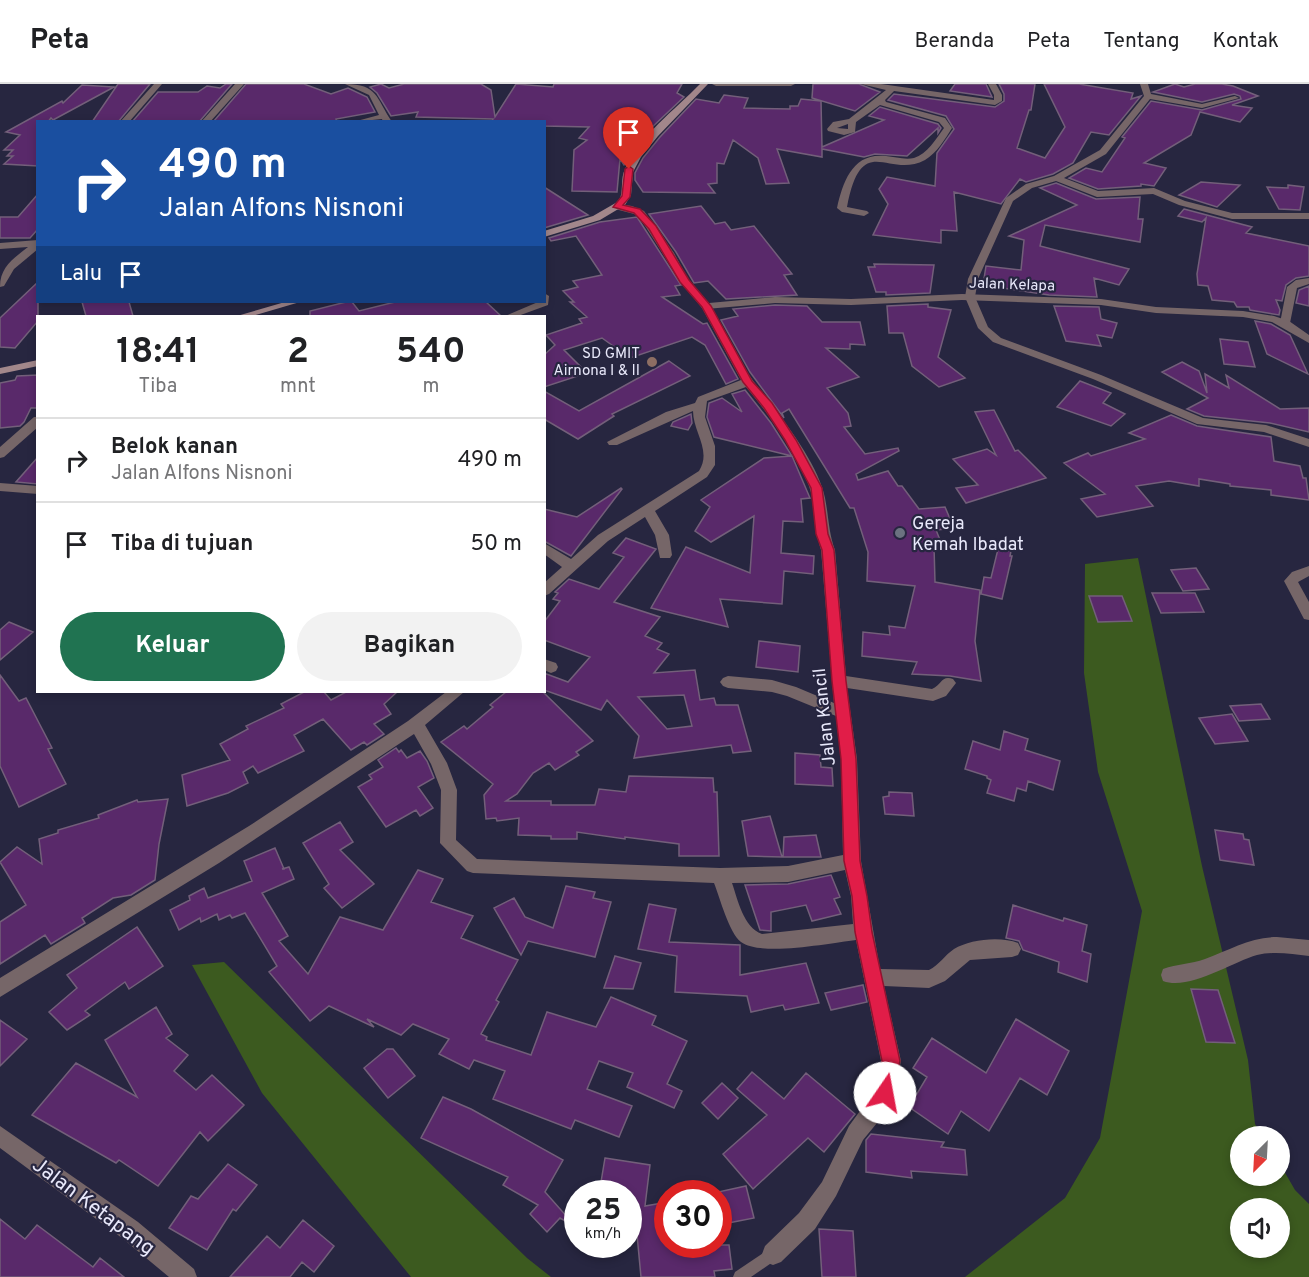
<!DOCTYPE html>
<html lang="id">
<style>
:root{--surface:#fff;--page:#f2f2f2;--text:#202124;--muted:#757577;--line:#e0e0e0;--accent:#207351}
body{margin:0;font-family:Overpass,sans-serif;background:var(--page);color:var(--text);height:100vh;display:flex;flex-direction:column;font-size:22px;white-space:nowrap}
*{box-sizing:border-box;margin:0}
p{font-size:20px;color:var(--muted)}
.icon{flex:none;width:33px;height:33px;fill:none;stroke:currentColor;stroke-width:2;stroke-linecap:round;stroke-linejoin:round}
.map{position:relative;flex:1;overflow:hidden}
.drawer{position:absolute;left:36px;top:231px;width:510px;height:378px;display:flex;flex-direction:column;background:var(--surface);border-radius:0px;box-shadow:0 3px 9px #0003}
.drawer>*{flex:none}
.banner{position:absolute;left:36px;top:36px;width:510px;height:183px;border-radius:0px;box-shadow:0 3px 9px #0003;background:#1a4fa0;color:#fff;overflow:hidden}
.needle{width:39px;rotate:204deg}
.buttons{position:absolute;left:1230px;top:1042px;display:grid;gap:12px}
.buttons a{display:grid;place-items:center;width:60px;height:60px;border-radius:50%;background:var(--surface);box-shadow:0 3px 9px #0003;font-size:30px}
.speed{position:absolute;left:564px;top:1096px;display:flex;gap:12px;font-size:30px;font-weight:700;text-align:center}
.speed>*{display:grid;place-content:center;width:78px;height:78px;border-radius:50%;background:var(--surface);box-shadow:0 3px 9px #0003;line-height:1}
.speed small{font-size:15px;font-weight:400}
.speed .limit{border:9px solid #d22;background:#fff;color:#111}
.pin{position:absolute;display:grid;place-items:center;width:51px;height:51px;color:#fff;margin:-62px -26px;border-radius:50% 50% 50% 0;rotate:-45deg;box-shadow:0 0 6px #0007}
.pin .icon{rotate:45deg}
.me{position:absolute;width:66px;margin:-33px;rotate:12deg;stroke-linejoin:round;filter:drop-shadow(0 0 4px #0008)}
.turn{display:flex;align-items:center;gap:21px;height:126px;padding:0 24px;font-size:27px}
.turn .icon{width:78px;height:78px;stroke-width:2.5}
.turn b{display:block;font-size:42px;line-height:51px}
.then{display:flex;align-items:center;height:57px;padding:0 24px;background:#0003;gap:12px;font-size:22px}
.eta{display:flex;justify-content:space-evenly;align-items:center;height:102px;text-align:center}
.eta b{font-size:36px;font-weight:700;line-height:42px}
.action{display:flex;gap:12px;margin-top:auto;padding:12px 24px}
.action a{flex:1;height:69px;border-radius:36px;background:var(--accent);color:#fff;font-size:24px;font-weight:700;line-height:69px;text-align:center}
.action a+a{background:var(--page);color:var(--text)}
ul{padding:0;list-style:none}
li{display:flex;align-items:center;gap:18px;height:84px;padding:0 24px;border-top:2px solid var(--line)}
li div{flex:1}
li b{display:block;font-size:22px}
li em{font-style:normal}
header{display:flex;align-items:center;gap:36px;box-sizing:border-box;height:84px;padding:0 30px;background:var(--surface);border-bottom:2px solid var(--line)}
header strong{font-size:28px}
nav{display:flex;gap:33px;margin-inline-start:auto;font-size:21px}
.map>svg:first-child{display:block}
.green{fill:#3c5a1f;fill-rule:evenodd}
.building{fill:#59296a;stroke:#735f7a;stroke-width:1.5;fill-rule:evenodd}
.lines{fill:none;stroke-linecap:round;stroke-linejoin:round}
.service{fill:#766668;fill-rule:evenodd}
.minor{fill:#766668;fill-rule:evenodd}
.tertiary{fill:#766668;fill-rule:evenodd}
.secondary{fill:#a2878b;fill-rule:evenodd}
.route{fill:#e11d48;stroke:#92132f;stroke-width:1.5}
.education-dot{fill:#8d6e63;stroke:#272640;stroke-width:2}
.worship-dot{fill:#6b7280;stroke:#272640;stroke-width:2}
.labels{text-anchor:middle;stroke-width:4.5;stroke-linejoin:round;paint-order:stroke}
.far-street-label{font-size:15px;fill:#e8e8fa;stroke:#272640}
.far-poi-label{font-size:15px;fill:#e8e8fa;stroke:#272640;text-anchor:end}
.poi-label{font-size:18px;fill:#e8e8fa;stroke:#272640;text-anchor:start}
.street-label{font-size:18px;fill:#e8e8fa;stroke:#272640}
.near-street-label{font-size:21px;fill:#e8e8fa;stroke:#272640}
</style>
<header>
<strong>Peta</strong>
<nav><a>Beranda</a><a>Peta</a><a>Tentang</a><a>Kontak</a></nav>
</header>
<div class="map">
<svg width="1309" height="1193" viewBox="0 0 1309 1193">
<rect width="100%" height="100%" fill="#272640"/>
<!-- green -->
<path class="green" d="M1138 474 1202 782 1248 976 1255 1040 1263 1053H1240V1092H1280V1080L1295 1106 1309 1120V1193H965L1065 1114 1100 1054 1142 827 1098 688 1084 589 1085 480ZM1240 1125H1280V1164H1240Z
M224 878 527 1174 551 1193H411L262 1009 192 881Z"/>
<!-- building -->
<path class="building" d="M118 0H150L118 38H92Z
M226 0H232L199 38H132L158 8H198L207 2 220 4Z
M246 0H304L331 10 348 4 367 13 375 28 336 35 337 38H213Z
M381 0 389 4 404 0H481L491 6 495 33 516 0 553 3 554 0H682L677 9 684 13 647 48 624 81 620 75 617 108 572 107 574 66 587 56 579 54 589 43 544 42V38H492L493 35 416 33 418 28 391 32 377 9 370 3Z
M813 0H859L880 8 855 27 812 14Z
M955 0H986L992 13 950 7Z
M999 0H1035L1031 26H1029L1017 64 1045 74 1065 43 1044 0H1079L1133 9 1131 15 1141 12 1109 51 1091 48 1073 79 1053 90 1026 98 1020 95 1001 120 954 108 957 147 941 146V159L873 151 888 120 879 105 887 93 935 102 937 69 954 45 946 32 888 16 894 10 995 23 1004 17V10Z
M1175 0 1184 3 1195 0H1222L1233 2 1258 12 1232 21 1252 24 1240 38 1200 28 1191 51 1144 79 1166 84 1154 102 1141 100V102L1098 105 1069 94 1086 84 1102 88 1125 54 1122 53 1151 17 1202 26 1241 15 1240 12 1234 10 1202 18 1153 8Z
M82 1 114 3 53 36 51 34 48 38H38V82L4 80 13 72H7L13 66H4L20 51 6 48 62 17 63 19Z
M724 11 748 14 744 24 790 25V22H798L801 15 821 17 822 63 884 36 869 32 880 23 938 40 941 44 938 49V44L907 72 875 70 864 73 822 65V73L777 65 789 99 766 100 758 74 733 56 724 80 717 79V99L708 100 715 109 643 108 635 96V89L643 74 660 53 696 15 719 19Z
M1201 98 1240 101 1217 123 1179 111Z
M1056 99 1096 115 1140 113 1138 135H1143L1140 158 1045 141 1040 162 1129 185 1119 201 1094 194 1097 213 1049 211 983 201 986 182 1021 186 1024 156 1009 152 1077 121 1040 104Z
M1288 101 1304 103 1300 126 1279 125 1267 103 1288 104Z
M544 103 588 131 544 144Z
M38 110V145L30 154H0V133H18Z
M701 122 715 140 725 138 731 146 754 142 792 190 784 191 797 211 726 215 708 197 694 199 676 168 649 130Z
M1184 125 1252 143 1246 149 1309 162V192L1296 194 1286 201 1282 217 1276 216 1280 226 1279 231 1250 226 1249 223H1237L1234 218 1212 216 1208 202 1198 201 1197 190 1206 134 1202 138 1178 132Z
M637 133 681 201 675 202 680 211 662 213 703 240 707 239 738 295 726 300 705 261 692 253 630 274 602 254 564 266 587 289 544 303V271L555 261 546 251 582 239 579 235 587 233 570 218H574L563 207 578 203 573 197 602 191 576 152 551 157 549 154 600 138Z
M874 180 934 181 930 209 886 211V208H876L868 183H875Z
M38 198V237L15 264 0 263V234Z
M1309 202V222L1296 219 1299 206Z
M82 218H129L133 232H86Z
M346 218H352L359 227 395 218H486L501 232H310V227Z
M928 220V223L951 226 938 273 965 294 939 303 912 282 903 249H889L887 222Z
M775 221 807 222 822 238H860L865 261 850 260V265L826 264 859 293 827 304 848 329 851 342 844 343 865 370 898 364 899 367 856 390 858 396 888 387 898 402H902L919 425 945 423 954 444 936 446 942 461 934 462 935 498 980 506 975 557 981 597 950 592 912 590 917 578 862 572 863 548 890 551 889 542 905 544 915 502 867 497 868 468 854 424H850L789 325 782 329 784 334 750 288 721 236 738 232 733 225Z
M1054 222 1099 223 1101 235 1117 239 1112 254 1097 251 1101 262 1066 257Z
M1255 237 1271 240 1290 251 1308 290 1267 270Z
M1220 255 1248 258 1255 283 1224 280Z
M669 277 690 292 612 330 614 332 578 355 544 335V307L579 327Z
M1182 278 1199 287 1207 309 1205 290 1229 304 1226 291 1280 325 1309 324V348L1270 339 1204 332 1187 325 1208 314 1162 288Z
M38 291V324H31L24 338 20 342 0 344V299L15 296 17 292Z
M1080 297 1111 309 1103 319 1125 330 1111 342 1057 323Z
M745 306 771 339 792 372 714 353 707 333 709 319 722 314 742 328 732 310Z
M994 326 1015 367 1018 366 1046 394 966 419 956 404 978 401 953 375 987 365 996 371 975 328Z
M691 330 692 339 688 346 671 342 673 338Z
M1171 331 1197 342 1271 353 1274 377 1300 382 1303 394H1306L1309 416 1271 411V406L1230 402V400L1199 395V402L1169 397 1136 402 1153 422 1097 433 1081 415 1105 410 1064 379 1088 369 1091 372 1145 355 1129 349Z
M792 372 810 414 801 415 803 438 783 437 781 469 814 472 813 490 784 487 782 520 720 515 728 543 651 524 686 463 750 489 754 432 711 458 695 447 710 423 701 416 764 374Z
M38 373V400L16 398Z
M621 404 622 405 571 472 544 457V425L577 433Z
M626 454 656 465 614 518 660 533 645 552 662 559 657 565 669 570 654 589 695 586 700 616 714 614 716 621H738L751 667 733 669 731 661 634 674 639 652 607 616 601 626 544 606V589L568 598 590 573 544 556V538L560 517 553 515 558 509 555 508 569 495 599 505 624 473 613 469ZM684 611 692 642 667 645 638 613Z
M998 465 1011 467 1010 472H1012L1002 515 981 510 984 493 991 494Z
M1196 484 1209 505 1183 507 1171 486Z
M1152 509H1195L1204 528 1161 529Z
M1089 512H1122L1132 537 1098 538Z
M9 538 33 548 0 576V546Z
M759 557 800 562 798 588 756 583Z
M0 591 19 617 26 614 52 664 48 665 66 700 19 723 0 682Z
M304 608H324L331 616 346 608H397L384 620 391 630 374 640 384 650 367 661 364 658 351 666 323 635 294 651 304 667 258 689 253 682 243 688 248 699 228 709 187 722 182 691 230 676 220 660 248 645 246 642 284 624 281 620Z
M506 608H543L593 657 576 668 579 671 555 686 549 679 533 689 517 710 506 717H551V721H595L599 705 626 708 629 692 713 694 714 708H717L719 772H679V760L625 753V755L577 748V755H551V752L518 751 519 734 497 737 496 734 486 735 484 711 493 700 441 658 464 642 467 645 493 623 490 621Z
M1261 620 1270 635 1239 637 1230 622Z
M1232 630 1248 657 1215 660 1199 634Z
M1004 647 1028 655 1025 666 1060 677 1053 706 1028 697 1026 707 1017 704 1014 717 987 709 991 696 987 694V692L965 685 973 657 1000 666Z
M396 664 399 668 401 666 407 674 420 667 427 677 434 694 418 703 433 724 420 732 416 726 386 743 358 703 372 695 369 691 383 683 378 676Z
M795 669 820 671 821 683 832 684 833 702 795 700Z
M889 708 912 709 914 732 885 730 883 713 889 712Z
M168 715 159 760 155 796 131 811 113 814 82 834 85 839 51 860 45 851 0 880V838L26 821 0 778 17 763 42 780 39 755 58 749V746L99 734 98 731 137 716 138 718Z
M770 732 782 773 748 772 742 737Z
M340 738 353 758 340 766 374 800 342 824 324 804 329 800 303 759Z
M1215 746 1243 750 1244 755 1249 756 1254 781 1220 776Z
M816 751 821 773H783L784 753Z
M275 764 284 785H282L289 783 294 795 262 809 288 852 279 857 308 890 340 833 383 846 418 786 443 795 431 818 473 832 461 854 518 876 496 916 499 918 481 950 487 953 486 956 531 971 547 928 596 943 611 913 656 932 652 941 687 957 667 1000 682 1007 674 1024 627 1003 633 989 599 977 587 1005 632 1022 619 1053 575 1036 571 1045 493 1015 505 987 474 976 469 985 439 970 449 955 413 940 401 951 367 935 374 943 329 922 310 937 269 888 277 882 245 829 232 834 230 831 219 836 217 830 201 838 200 834 179 846 170 826 190 816 189 812 204 804 208 814 252 797 244 777Z
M831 791 840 813 834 815 841 830 812 837 806 821 771 828V847L760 846 745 801 788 800Z
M566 802 595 808 593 814 611 818 595 873 528 857 521 871 494 824 514 814 525 833 553 844Z
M649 820 676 825 669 858 740 861V891L806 879 819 919 785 926 783 921 751 928 747 912 675 908 677 872 638 865Z
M1013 821 1063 837 1064 834 1087 841 1082 867 1091 870 1087 898 1058 888 1059 878 1023 866 1019 857 1006 854Z
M137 843 163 882 129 905 125 898 85 927 90 931 67 946 49 928 77 904 67 891Z
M615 872 641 879 633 905 604 904Z
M863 901 867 918 831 926 825 909Z
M1191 905 1218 906 1235 959 1206 958Z
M156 923 172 950 166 954 188 971 174 987 196 1006 212 991 244 1021 208 1057 200 1048 158 1102 119 1076 116 1079 32 1031 76 979 137 1013 105 956Z
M1016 935 1069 967 1047 1011 1020 994 989 1047 961 1027 948 1050 909 1023 927 993 913 984 932 954 986 989Z
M0 936 27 955 0 982Z
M387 965H393L415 992 388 1014 364 984Z
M752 988 784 1015 806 989 855 1030 824 1068 808 1054 753 1105 723 1070 767 1031 737 1005Z
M722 999 738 1014 718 1035 702 1019Z
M443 1013 471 1025 563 1076 545 1108 569 1135 567 1138 560 1134 547 1148 530 1130 538 1121 503 1101 508 1093 421 1054Z
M871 1050 944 1058 941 1063 965 1066 967 1091 911 1087 912 1094 866 1088V1056Z
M605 1074 650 1081 645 1122 662 1119 668 1124V1161H729L732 1185 714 1187 715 1193H641L636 1140 628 1139V1110H599Z
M228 1080 257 1101 236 1127 233 1125 207 1166 169 1144 191 1112 198 1115Z
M746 1102 754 1134 718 1141V1108Z
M0 1135 25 1155 37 1141 93 1183 100 1174 124 1193H0Z
M303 1136 334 1162 314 1188 302 1178 290 1193H230L267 1152 280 1164Z
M819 1145 853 1147 856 1193H822Z"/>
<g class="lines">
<!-- service -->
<path class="service" d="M772 1163 777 1165 779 1170 777 1175 751 1193H733L735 1188Z"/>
<!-- minor -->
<path class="minor" d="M154 0H162L129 38H120Z
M235 0H244L210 38H201Z
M345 0C378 0 376 14 392 38H383L382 35 353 38 379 31 369 11Z
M861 0H881L994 16V11L988 0H996L1002 11V17L995 21 894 7 885 16 886 18 945 34 952 44C945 55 937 69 925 76 888 96 862 45 847 123L867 127 869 129 864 132 842 128 837 124C843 97 853 68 886 72 895 73 905 76 914 74 927 70 936 55 944 44L939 38 880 21 856 38 855 48 844 51 828 47 827 45 833 38 849 35 886 6ZM848 40V45L837 44Z
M1140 0H1148L1151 10 1202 20 1235 12 1239 14 1202 24 1150 15 1106 70 1064 94 1098 107 1154 104 1185 117 1232 129H1309V135H1232L1179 121 1153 110 1097 113 1056 97 1032 104 1013 117 978 195 975 213 988 243 1001 254 1101 291 1203 334 1266 341 1309 355V363L1264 348 1197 340 1093 295 993 258 978 244 965 213 968 195 1006 114 1026 100 1054 92 1100 66 1144 12Z
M38 156V165L14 185 4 202 0 203C0 183 13 175 28 163L0 165V159Z
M1309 194V200L1297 204 1290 239 1289 241H1281L1280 239 1287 203 1296 196Z
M544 209 549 212 548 221 518 232H505L538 218H544Z
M706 219 711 222C725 247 737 276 754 298 777 328 810 368 822 403 829 423 827 445 835 466L846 592 932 605C942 601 941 591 953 595L956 599 946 612 933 617 847 604 857 675 861 777 880 885 929 886C939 881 945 871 954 865 970 855 1001 852 1018 859L1021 865 1018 871 1012 873 970 876 945 897 929 904 884 902 901 977 895 1009 877 1039 863 1056 836 1112 815 1145 781 1178 773 1181 765 1178 762 1170 765 1162 799 1129 822 1098 849 1042 876 1005 881 977 856 856C830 859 761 873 741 858 729 849 720 814 714 799L473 789 467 787 440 759 441 706 431 680 414 650 219 779 0 913V894L249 742 408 637 446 608H464L425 641 447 679 457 706 456 756 477 775 720 784 788 782 843 771 841 675 836 632 787 612 772 608 728 604 723 602 720 598 723 594 728 592 772 596 796 603 834 619 821 466C814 445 816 422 809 402 796 368 769 330 746 303L707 317 705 333 715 362V381L707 393 655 427 669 451 672 471 670 474H660L655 451 645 433 608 457 549 510 544 512V499L562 483 544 470V459L571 475 598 451 699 387C712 367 693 348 693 327L617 361H609L607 358 666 328 695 319 698 313 741 296 701 222ZM845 786 851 812 853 840 762 850C743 843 738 816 732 799L788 798Z
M34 333H38V343L4 373 0 374V363Z
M0 399 38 402V410L0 407Z
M1309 482V492L1298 498 1309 518V536L1304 535 1284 497 1292 488Z
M544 575 556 579 558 583 556 587 551 589 544 586Z
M1277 853 1309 856V872C1292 870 1274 867 1257 871 1232 878 1189 907 1163 897L1161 891 1163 885C1177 880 1191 880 1205 875 1229 866 1251 853 1277 853Z
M0 1042 138 1138 194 1185 197 1193H169L122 1154 0 1064Z"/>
<!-- tertiary -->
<path class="tertiary" d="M712 0H795L791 2H716Z
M618 120 632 122 644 127 674 169 689 197 709 219 775 213 851 215 962 210 1101 215 1156 223 1243 227 1274 232 1289 237 1309 251V259L1272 238 1243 233 1156 229 1101 221 962 216 851 221 775 219 706 225 702 224C677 195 659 162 638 131L615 125 613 123Z"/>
<!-- secondary -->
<path class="secondary" d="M700 0H708L658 52 641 73 633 88 631 111 625 121 600 136 544 153V147L593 132 619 117C624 107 620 95 625 85 640 51 675 26 700 0Z
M285 218H300L252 232H237Z
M38 276V282L0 290V284Z"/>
</g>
<!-- route -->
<path class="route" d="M629 82 633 85 630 113 623 121 640 125 656 142 689 196 711 222 752 297 772 319 796 356 822 404 828 450 834 466 846 597 856 675 860 777 867 812 872 848 900 977 891 1016 885 1018 878 1016 876 1009 882 977 855 848 852 812 844 777 841 675 832 597 822 466 816 450 811 404 785 356 764 324 743 298 702 223 680 198 649 145 634 129 613 123 622 112 625 85Z"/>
<!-- markers -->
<circle class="education-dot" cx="652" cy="278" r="6"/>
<circle class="worship-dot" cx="900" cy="449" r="6"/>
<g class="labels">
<!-- far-street labels -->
<g class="far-street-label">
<text transform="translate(1012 200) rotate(2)" y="5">Jalan Kelapa</text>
</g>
<!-- far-poi labels -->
<g class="far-poi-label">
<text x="640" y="274">SD GMIT<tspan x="640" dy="17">Airnona I &amp; II</tspan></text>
</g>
<!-- poi labels -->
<g class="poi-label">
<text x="912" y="445">Gereja<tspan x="912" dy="21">Kemah Ibadat</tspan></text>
</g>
<!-- street labels -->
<g class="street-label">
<text transform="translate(824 633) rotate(-96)" y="6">Jalan Kancil</text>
</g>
<!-- near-street labels -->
<g class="near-street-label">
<text transform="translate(94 1122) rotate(37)" y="7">Jalan Ketapang</text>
</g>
</g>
</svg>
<div class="buttons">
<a><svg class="needle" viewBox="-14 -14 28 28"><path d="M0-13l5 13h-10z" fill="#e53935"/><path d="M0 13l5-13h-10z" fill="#757577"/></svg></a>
<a><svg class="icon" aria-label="sound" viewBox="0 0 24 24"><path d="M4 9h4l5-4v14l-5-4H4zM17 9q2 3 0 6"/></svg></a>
</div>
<div class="speed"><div>25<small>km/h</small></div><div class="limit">30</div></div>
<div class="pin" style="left:629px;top:85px;background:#d93025"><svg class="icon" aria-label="arrive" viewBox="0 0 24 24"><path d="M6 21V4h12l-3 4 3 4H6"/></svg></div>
<svg class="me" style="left:885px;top:1009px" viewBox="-20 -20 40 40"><circle r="19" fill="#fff"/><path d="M0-13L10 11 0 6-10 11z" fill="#e11d48"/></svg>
<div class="banner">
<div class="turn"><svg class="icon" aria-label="right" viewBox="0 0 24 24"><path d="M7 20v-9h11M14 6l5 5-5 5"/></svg><div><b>490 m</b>Jalan Alfons Nisnoni</div></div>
<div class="then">Lalu<svg class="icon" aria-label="arrive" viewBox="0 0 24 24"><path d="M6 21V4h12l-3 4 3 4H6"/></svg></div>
</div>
<section class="drawer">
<div class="eta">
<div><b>18:41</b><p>Tiba</p></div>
<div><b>2</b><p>mnt</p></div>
<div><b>540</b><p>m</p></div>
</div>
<ul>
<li><svg class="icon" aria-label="right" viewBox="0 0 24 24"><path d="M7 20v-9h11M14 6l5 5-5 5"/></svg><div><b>Belok kanan</b><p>Jalan Alfons Nisnoni</p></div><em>490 m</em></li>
<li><svg class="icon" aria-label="arrive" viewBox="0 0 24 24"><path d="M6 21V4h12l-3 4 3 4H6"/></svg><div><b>Tiba di tujuan</b></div><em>50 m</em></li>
</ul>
<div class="action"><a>Keluar</a><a>Bagikan</a></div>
</section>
</div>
